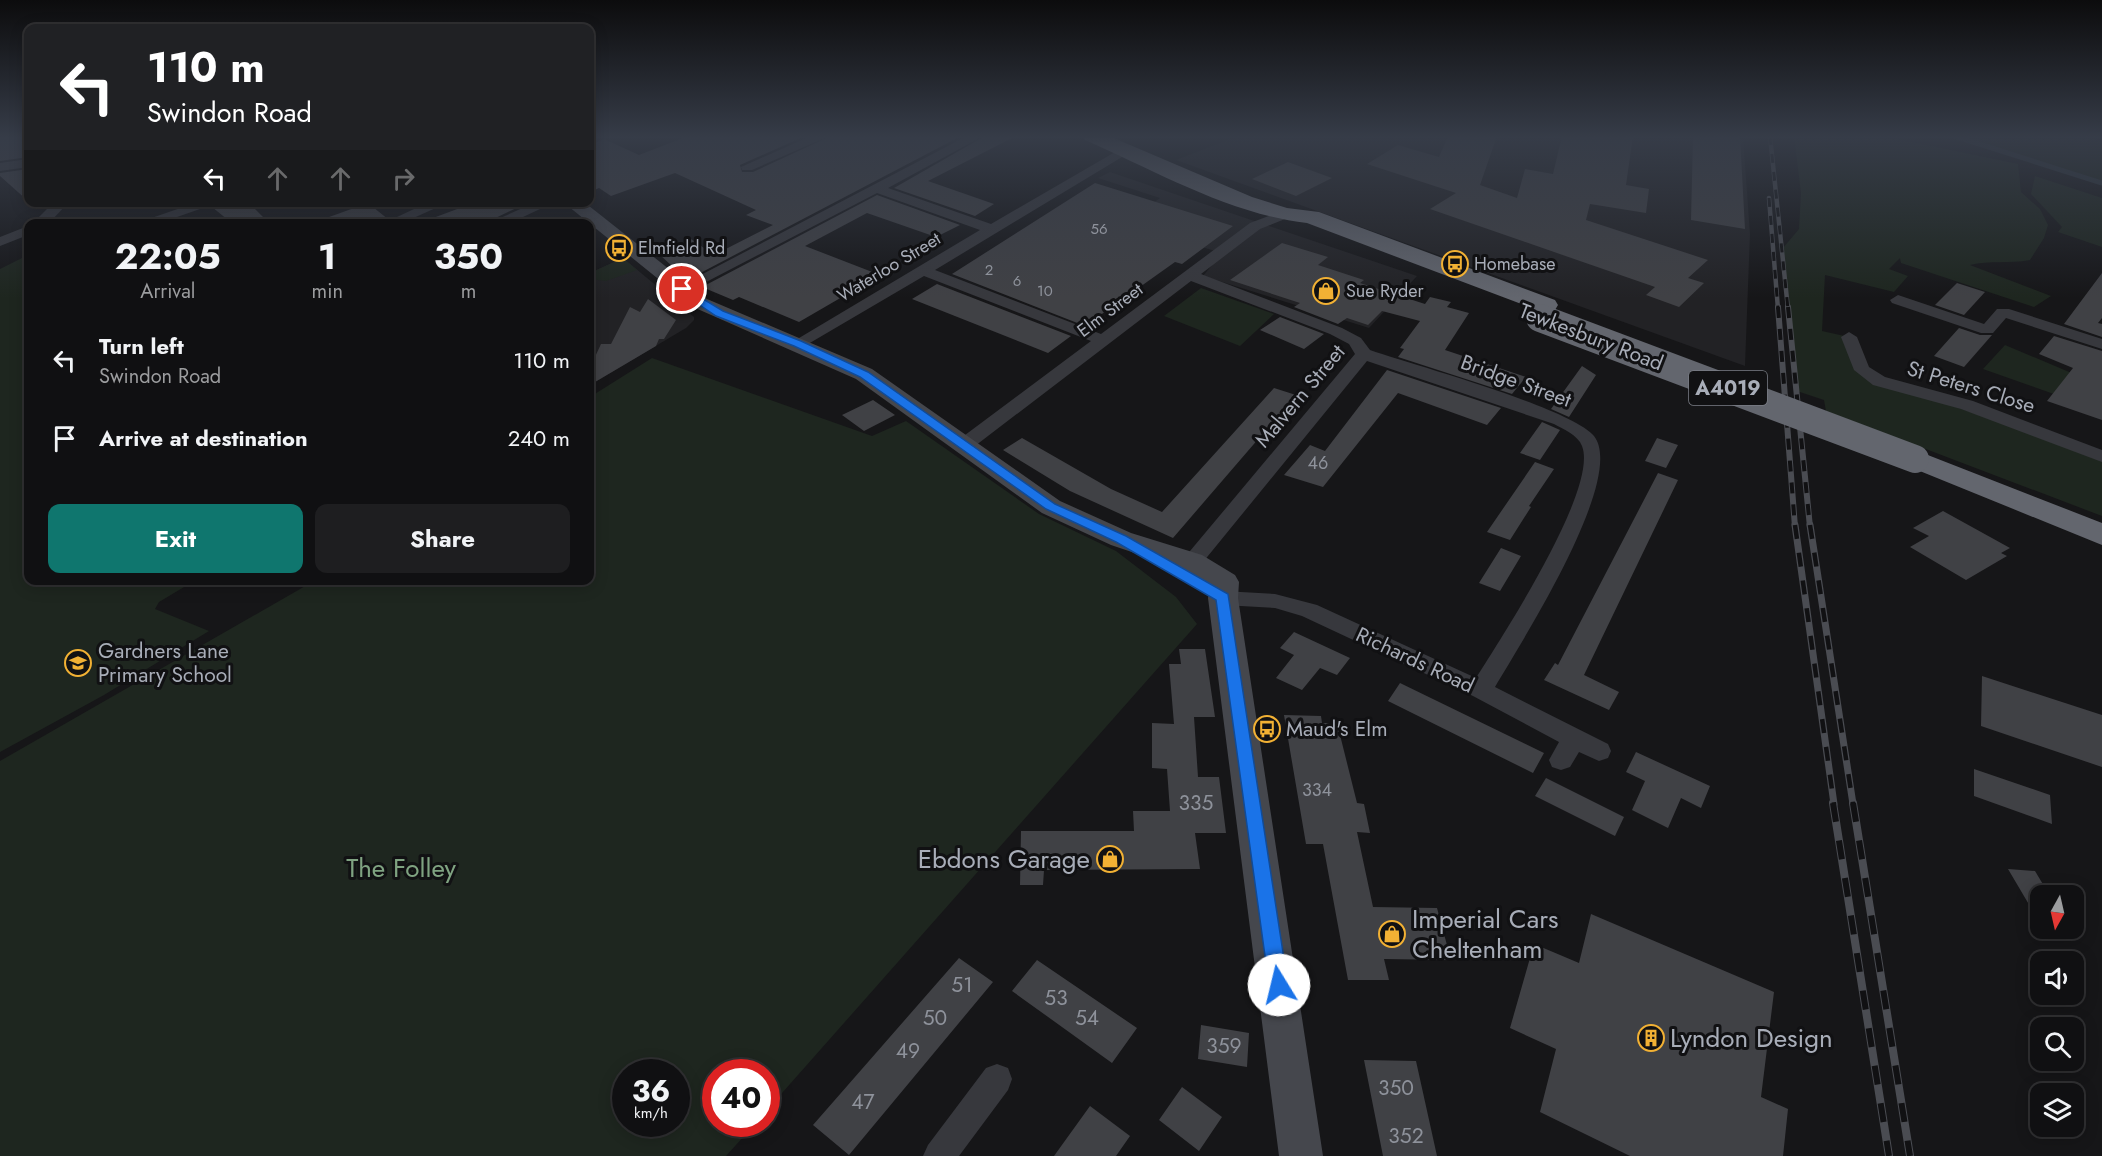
<!DOCTYPE html>
<style>
:root{--surface:#101012;--page:#1e1e20;--text:#f1f3f6;--muted:#9c9d9f;--line:#303032;--accent:#0f766e}
body{margin:0;font-family:Jost,sans-serif;background:var(--page);color:var(--text);height:100vh;display:flex;flex-direction:column;font-size:22px;white-space:nowrap}
*{box-sizing:border-box;margin:0}
p{font-size:20px;color:var(--muted)}
.icon{flex:none;width:33px;height:33px;fill:none;stroke:currentColor;stroke-width:2;stroke-linecap:round;stroke-linejoin:round}
.map{position:relative;flex:1;overflow:hidden}
.panel{position:absolute;left:24px;top:219px;width:570px;height:366px;display:flex;flex-direction:column;background:var(--surface);border-radius:12px;box-shadow:0 3px 15px #0003,0 0 0 2px var(--line)}
.panel>*{flex:none}
.hud{position:absolute;left:24px;top:24px;width:570px;height:183px;border-radius:12px;box-shadow:0 3px 15px #0003,0 0 0 2px var(--line);background:#202124;color:#fff;overflow:hidden}
.needle{width:39px;rotate:188deg}
.tools{position:absolute;left:2030px;top:885px;display:grid;gap:12px}
.tools a{display:grid;place-items:center;width:54px;height:54px;border-radius:12px;background:var(--surface);box-shadow:0 3px 15px #0003,0 0 0 2px var(--line);font-size:30px}
.speed{position:absolute;left:612px;top:1059px;display:flex;gap:12px;font-size:30px;font-weight:700;text-align:center}
.speed>*{display:grid;place-content:center;width:78px;height:78px;border-radius:50%;background:var(--surface);box-shadow:0 3px 15px #0003,0 0 0 2px var(--line);line-height:1}
.speed small{font-size:15px;font-weight:400}
.speed .limit{border:9px solid #d22;background:#fff;color:#111}
.pin{position:absolute;display:grid;place-items:center;width:51px;height:51px;color:#fff;margin:-26px;border:3px solid #fff;border-radius:50%;box-shadow:0 2px 6px #0007}
.me{position:absolute;width:66px;margin:-33px;rotate:351deg;stroke-linejoin:round;filter:drop-shadow(0 0 4px #0008)}
.turn{display:flex;align-items:center;gap:21px;height:126px;padding:0 24px;font-size:27px}
.turn .icon{width:78px;height:78px;stroke-width:2.5}
.turn b{display:block;font-size:42px;line-height:51px}
.lanes{display:flex;align-items:center;height:57px;padding:0 24px;background:#0003;justify-content:center;gap:30px;direction:ltr}
.lanes .off{opacity:.35}
.eta{display:flex;justify-content:space-evenly;align-items:center;height:102px;text-align:center}
.eta b{font-size:36px;font-weight:700;line-height:42px}
.cta{display:flex;gap:12px;margin-top:auto;padding:12px 24px}
.cta a{flex:1;height:69px;border-radius:12px;background:var(--accent);color:#fff;font-size:24px;font-weight:700;line-height:69px;text-align:center}
.cta a+a{background:var(--page);color:var(--text)}
ul{padding:0;list-style:none}
li{display:flex;align-items:center;gap:18px;height:78px;padding:0 24px}
li div{flex:1}
li b{display:block;font-size:22px}
li em{font-style:normal}
.map>svg:first-child{display:block}
.built{fill:#222225}
.green{fill:#1e261f;fill-rule:evenodd}
.lines{fill:none;stroke-linecap:round;stroke-linejoin:round}
.stream{stroke:#2c353c;stroke-width:5}
.building{fill:#404145}
.street{fill:#37383d;fill-rule:evenodd}
.secondary{fill:#45474d;fill-rule:evenodd}
.highway{fill:#63666e;fill-rule:evenodd}
.rail-far3-casing{stroke:#4a4c52;stroke-width:4.5}
.rail-far2-casing{stroke:#4a4c52;stroke-width:6}
.rail-far1-casing{stroke:#4a4c52;stroke-width:7}
.rail-casing{stroke:#4a4c52;stroke-width:8}
.rail-far3{stroke:#111113;stroke-width:3;stroke-dasharray:9;stroke-linecap:butt}
.rail-far2{stroke:#111113;stroke-width:4;stroke-dasharray:11;stroke-linecap:butt}
.rail-far1{stroke:#111113;stroke-width:4.5;stroke-dasharray:14;stroke-linecap:butt}
.rail{stroke:#111113;stroke-width:6;stroke-dasharray:19;stroke-linecap:butt}
.highway-bridge{stroke:#63666e;stroke-width:28}
.route{fill:#1a73e8;stroke:#114b97;stroke-width:1.5}
.labels{text-anchor:middle;stroke-width:6;stroke-linejoin:round;paint-order:stroke}
.far-number-label{font-size:15px;fill:#8e929b}
.far-poi-label{font-size:18px;fill:#a8adb8;stroke:#111113;text-anchor:start}
.far-street-label{font-size:18px;fill:#a8adb8;stroke:#111113}
.number-label{font-size:18px;fill:#8e929b}
.shield{fill:#111113;stroke:#7b7e86;stroke-width:1.5}
.shield-label{font-size:20px;font-weight:bold;fill:#a8adb8}
.street-label{font-size:21px;fill:#a8adb8;stroke:#111113}
.poi-label{font-size:21px;fill:#a8adb8;stroke:#111113;text-anchor:start}
.near-number-label{font-size:21px;fill:#8e929b}
.near-poi-label{font-size:26px;fill:#a8adb8;stroke:#111113;text-anchor:start}
.near-park-label{font-size:26px;fill:#7fa381;stroke:#111113}
</style>
<div class="map">
<svg width="2102" height="1156" viewBox="0 0 2102 1156">
<rect width="100%" height="100%" fill="#161618"/>
<!-- built -->
<path class="built" d="M1238 136H1743L1750 234 1745 366 1176 160Z
M1110 172 1417 276 1369 328 1203 276 1222 253 1124 224 1160 198 1098 178Z
M623 258 694 317V320L686 328 590 385V273Z"/>
<!-- green -->
<path class="green" d="M1794 136H1883L2018 164 2021 192 2040 209 2048 225 2044 238 2030 260C2009 264 1990 260 1970 265L2051 296 2034 307 1901 263 1900 258 1889 269 1908 276 1894 292 1825 275 1822 331 1849 337 1856 360 1893 386 2102 456V516L1826 411 1824 400 1797 391 1783 248 1799 229 1801 193Z
M1954 136H2081L2102 141V183Z
M2035 176 2102 198V247L2058 232 2062 227 2031 194Z
M28 255V580L188 581 189 584 159 602 155 609 209 631 104 695 0 752V269Z
M623 258 637 270 606 281 590 279V273Z
M1201 288 1274 314 1240 346 1164 316Z
M2005 345 2081 377 2065 398 1983 369Z
M652 358 872 436 906 421 1039 514 1116 551 1176 597 1197 624 767 1110 766 1072H716V1124H755L726 1156H0V761L314 581 590 580V397ZM676 1072V1124H626V1072Z"/>
<g class="lines">
<!-- stream -->
<path class="stream" d="M1954 136 2102 183"/>
</g>
<!-- building -->
<path class="building" d="M0 136H28V157L0 161Z
M688 136H805L740 165 742 172H753L831 136H961L687 280 659 254 691 239 714 255 773 225 746 215 756 210 675 173 611 196 599 188 590 192V145L604 139 639 155Z
M985 136H1016L928 181 994 204 975 216 894 188Z
M1448 136H1497L1480 185 1517 198 1525 169 1553 174 1562 136H1633L1626 185 1649 189 1646 213 1590 204 1586 220 1708 260 1688 278 1704 283 1679 307 1646 295 1655 287 1430 209 1456 193 1367 164 1398 145 1439 157Z
M1693 136H1740L1745 229 1691 220Z
M1288 162 1332 178 1296 196 1252 179Z
M28 169V201L0 176V173Z
M1095 183 1233 226 1182 264 1175 262 1085 326 952 274Z
M877 195 960 225 936 237 867 213 805 246 880 275 799 322 739 297 733 300 702 287Z
M222 202H248L270 224H233L212 207Z
M476 202H529L483 224H426L425 221Z
M368 203 394 224H319L318 221Z
M1282 243 1328 257 1318 265 1364 280 1360 283 1425 304 1430 297 1451 302 1447 307 1469 313 1445 350 1526 377 1512 394 1398 357 1404 349 1400 348 1420 321 1382 311 1368 325 1347 318 1338 324 1294 307 1300 303 1230 280Z
M2102 273V318L2098 323 2102 324V337L2064 324Z
M1957 283 1985 292 1964 315 1935 305Z
M937 284 1071 336 1048 353 912 299Z
M648 299 676 320 664 339H659L656 346 590 385V362L594 359 601 344H611L630 307 640 312Z
M1280 317 1324 334 1304 349 1260 330Z
M1959 328 1980 335H1992L1964 367 1934 356Z
M2054 336 2102 351V420L2047 401 2073 368 2039 354Z
M1582 366 1596 375 1569 417 1551 409Z
M1387 370 1501 408 1487 425 1398 393 1323 487 1284 475 1310 445 1325 451Z
M1274 388 1296 395 1173 538 1070 491 1003 450 1022 438 1111 489 1162 512Z
M873 400 895 415 864 431 842 415Z
M1542 422 1560 430 1540 460 1520 453Z
M1657 438 1678 445 1666 468 1645 461Z
M1535 462 1554 469 1529 506 1531 507 1510 540 1487 532Z
M1658 473 1678 480 1584 675 1619 692 1609 710 1544 680 1555 663 1558 665Z
M1943 511 2010 548 2001 553 2007 556 1966 580 1910 547 1929 536 1913 528Z
M1501 548 1521 556 1500 591 1479 583Z
M1294 632 1350 658 1337 675 1320 668 1302 690 1276 678 1294 655 1280 648Z
M1179 649H1205L1215 717H1194L1198 777H1219L1226 833H1195L1200 869 1044 870 1043 885H1020L1021 831H1134L1133 811H1170L1167 769 1152 768V723L1174 724 1169 664H1181Z
M1982 676 2102 715V767L1981 726Z
M1400 683 1544 753 1533 773 1388 701Z
M1284 715 1321 716 1322 723H1337L1357 803 1364 804 1370 833 1357 832 1373 907 1437 908 1451 960 1384 959 1389 980H1348L1323 844H1306Z
M1636 752 1710 786 1701 808 1681 798 1668 828 1632 810 1645 781 1626 772Z
M1974 769 2050 795 2052 824 1974 796Z
M1546 778 1624 817 1615 836 1535 796Z
M2008 869 2035 871 2050 896H2040V923Z
M1591 914 1774 992 1761 1097 1788 1109 1783 1156H1630L1540 1112 1556 1049 1510 1028 1534 944 1579 963Z
M959 958 993 982 849 1155 813 1125Z
M1037 960 1137 1028 1112 1063 1012 991Z
M1201 1025 1249 1033 1247 1067 1198 1059Z
M1364 1060 1416 1061 1437 1156H1383Z
M1182 1087 1222 1117 1199 1151 1159 1120Z
M1090 1106 1130 1136 1116 1156H1054Z"/>
<g class="lines">
<!-- street -->
<path class="street" d="M811 136H829L752 170H742L741 167Z
M967 136H983L888 188 991 224 1122 148 1126 147 1132 151 935 270 1101 334 1250 223 1285 210 1290 211V217L1260 229 1201 274 1342 328 1361 338 1370 350C1413 365 1572 408 1594 436 1627 478 1520 644 1495 687L1608 744 1611 751 1608 758 1599 761 1579 752 1570 767 1561 770 1552 767 1549 760 1559 742 1473 696 1302 616 1275 608 1223 605 1215 603 1212 598 1215 593 1223 591 1275 594 1317 605 1476 678C1501 638 1599 489 1582 446 1578 435 1563 429 1554 424L1367 361 1199 567H1185L1182 562 1185 557 1355 354 1349 344 1330 334 1191 281 971 449H957L955 445 957 441 1091 341 924 276 803 347 797 349 789 344 980 230 877 193 687 292H677L674 289Z
M28 159V167L0 171V163Z
M54 202H69L48 224H32Z
M198 202H220L157 224H134Z
M429 202H449L409 220H399L397 217Z
M536 202H555L508 224H487Z
M598 220 605 224 590 232 588 224Z
M28 226V235L0 246V237Z
M1898 295 1984 324 1997 309H2009L2102 339V349L2006 318 1993 333H1981L1892 303 1890 300Z
M1849 332 1857 337 1869 367 1885 377 1973 401 2102 450V462L1961 409 1873 385 1854 370 1841 337Z
M997 1064 1008 1068 1012 1079 1008 1090 959 1156H923L928 1145 986 1068Z"/>
<!-- secondary -->
<path class="secondary" d="M563 202H584L707 299 872 369 1060 501 1131 533 1202 555 1235 575 1239 582 1238 598 1323 1156H1279L1208 598 1210 586 1182 569 1111 545 1042 513 856 379 693 307Z"/>
<!-- highway -->
<path class="highway" d="M1083 136H1109L1252 197 1287 208 1319 212 1555 300 1558 305 1555 310 1546 312 1537 310 1307 223C1229 214 1156 171 1085 140Z
M1915 450 2102 523V545L1905 465 1900 459 1905 453Z"/>
<defs>
<path id="rail-far3" d="M1770 136 1788 309
M1769 198 1778 309"/>
<path id="rail-far2" d="M1778 307 1795 527
M1788 307 1810 527"/>
<path id="rail-far1" d="M1795 525 1834 804
M1810 525 1853 804"/>
<path id="rail" d="M1833 803 1889 1156
M1853 803 1910 1156"/>
</defs>
<!-- rail-far3 casing -->
<use href="#rail-far3" class="rail-far3-casing"/>
<!-- rail-far2 casing -->
<use href="#rail-far2" class="rail-far2-casing"/>
<!-- rail-far1 casing -->
<use href="#rail-far1" class="rail-far1-casing"/>
<!-- rail casing -->
<use href="#rail" class="rail-casing"/>
<!-- rail-far3 -->
<use href="#rail-far3" class="rail-far3"/>
<!-- rail-far2 -->
<use href="#rail-far2" class="rail-far2"/>
<!-- rail-far1 -->
<use href="#rail-far1" class="rail-far1"/>
<!-- rail -->
<use href="#rail" class="rail"/>
<!-- highway-bridge -->
<path class="highway-bridge" d="M1540 318 1915 459"/>
</g>
<!-- sky -->
<linearGradient id="sky" x2="0" y2="1"><stop stop-color="#0c0c0d"/><stop offset="0.46" stop-color="#363c48"/><stop offset="1" stop-color="#363c48" stop-opacity="0"/></linearGradient>
<rect width="2102" height="298" fill="url(#sky)"/>
<!-- route -->
<path class="route" d="M682 286 723 311 801 341 868 372 1055 504 1126 536 1228 594 1288 985 1285 991 1279 994 1272 991 1269 985 1216 600 1116 542 1046 509 860 377 794 346 716 316 679 291V287Z"/>
<!-- icons -->
<defs>
<symbol id="bus-ring" viewBox="-11 -11 22 22"><circle r="9.5" fill="#111113" stroke="#f2b134" stroke-width="1.5"/><path d="M-5-6H5V4H4V6H2V4H-2V6H-4V4H-5ZM-3.5-4V0h7V-4ZM-3.5 1.2v1.5H-2V1.2ZM2 1.2v1.5H3.5V1.2Z" fill="#f2b134"/></symbol>
<symbol id="shop-ring" viewBox="-11 -11 22 22"><circle r="9.5" fill="#111113" stroke="#f2b134" stroke-width="1.5"/><path d="M-5-2.5h2.3a2.7 3.5 0 0 1 5.4 0H5L5.5 6h-11ZM-1.5-2.5h3a1.5 2.3 0 0 0-3 0Z" fill="#f2b134"/></symbol>
<symbol id="school-ring" viewBox="-11 -11 22 22"><circle r="9.5" fill="#111113" stroke="#f2b134" stroke-width="1.5"/><path d="M0-5L7-2L0 1L-7-2ZM-4 1L0 2.5L4 1V4Q0 6-4 4Z" fill="#f2b134"/></symbol>
<symbol id="building-ring" viewBox="-11 -11 22 22"><circle r="9.5" fill="#111113" stroke="#f2b134" stroke-width="1.5"/><path d="M-4-6H4V6H1V3H-1V6H-4ZM-2.5-4.3h1.7v1.8h-1.7ZM.8-4.3h1.7v1.8H.8ZM-2.5-1h1.7V.8h-1.7ZM.8-1h1.7V.8H.8Z" fill="#f2b134"/></symbol>
</defs>
<g fill-rule="evenodd">
<use href="#bus-ring" x="604" y="233" width="30" height="30"/>
<use href="#bus-ring" x="1440" y="249" width="30" height="30"/>
<use href="#shop-ring" x="1311" y="276" width="30" height="30"/>
<use href="#school-ring" x="63" y="648" width="30" height="30"/>
<use href="#bus-ring" x="1252" y="714" width="30" height="30"/>
<use href="#shop-ring" x="1095" y="844" width="30" height="30"/>
<use href="#shop-ring" x="1377" y="919" width="30" height="30"/>
<use href="#building-ring" x="1636" y="1023" width="30" height="30"/>
</g>
<g class="labels">
<!-- far-number labels -->
<g class="far-number-label">
<text x="1099" y="234">56</text>
<text x="989" y="275">2</text>
<text x="1017" y="286">6</text>
<text x="1045" y="296">10</text>
</g>
<!-- far-poi labels -->
<g class="far-poi-label">
<text x="638" y="254">Elmfield Rd</text>
<text x="1474" y="270">Homebase</text>
<text x="1346" y="297">Sue Ryder</text>
</g>
<!-- far-street labels -->
<g class="far-street-label">
<text transform="translate(889 267) rotate(-31)" y="6">Waterloo Street</text>
<text transform="translate(1110 310) rotate(-37)" y="6">Elm Street</text>
</g>
<!-- number labels -->
<g class="number-label">
<text x="1318" y="469">46</text>
<text x="1317" y="796">334</text>
</g>
<!-- shield labels -->
<rect class="shield" x="1689" y="371" width="78" height="34" rx="4.5"/>
<g class="shield-label">
<text x="1728" y="395">A4019</text>
</g>
<!-- street labels -->
<g class="street-label">
<text transform="translate(1591 337) rotate(21)" y="7">Tewkesbury Road</text>
<text transform="translate(1516 381) rotate(20)" y="7">Bridge Street</text>
<text transform="translate(1971 387) rotate(17)" y="7">St Peters Close</text>
<text transform="translate(1300 396) rotate(-50)" y="7">Malvern Street</text>
<text transform="translate(1415 660) rotate(25)" y="7">Richards Road</text>
</g>
<!-- poi labels -->
<g class="poi-label">
<text x="98" y="658">Gardners Lane<tspan x="98" dy="24">Primary School</tspan></text>
<text x="1286" y="736">Maud's Elm</text>
</g>
<!-- near-number labels -->
<g class="near-number-label">
<text x="1196" y="810">335</text>
<text x="962" y="992">51</text>
<text x="1056" y="1005">53</text>
<text x="935" y="1025">50</text>
<text x="1087" y="1025">54</text>
<text x="1224" y="1053">359</text>
<text x="908" y="1058">49</text>
<text x="1396" y="1095">350</text>
<text x="863" y="1109">47</text>
<text x="1406" y="1143">352</text>
</g>
<!-- near-poi labels -->
<g class="near-poi-label">
<text x="1090" y="868" text-anchor="end">Ebdons Garage</text>
<text x="1412" y="928">Imperial Cars<tspan x="1412" dy="30">Cheltenham</tspan></text>
<text x="1670" y="1047">Lyndon Design</text>
</g>
<!-- near-park labels -->
<g class="near-park-label">
<text x="401" y="877">The Folley</text>
</g>
</g>
</svg>
<div class="tools">
<a><svg class="needle" viewBox="-14 -14 28 28"><path d="M0-13l5 13h-10z" fill="#e53935"/><path d="M0 13l5-13h-10z" fill="#9c9d9f"/></svg></a>
<a><svg class="icon" aria-label="sound" viewBox="0 0 24 24"><path d="M4 9h4l5-4v14l-5-4H4zM17 9q2 3 0 6"/></svg></a>
<a><svg class="icon" aria-label="search" viewBox="0 0 24 24"><circle cx="10" cy="10" r="6"/><path d="M15 15l6 6"/></svg></a>
<a><svg class="icon" aria-label="layers" viewBox="0 0 24 24"><path d="M12 4l9 5-9 5-9-5zM3 14l9 5 9-5"/></svg></a>
</div>
<div class="speed"><div>36<small>km/h</small></div><div class="limit">40</div></div>
<div class="pin" style="left:682px;top:289px;background:#d93025"><svg class="icon" aria-label="arrive" viewBox="0 0 24 24"><path d="M6 21V4h12l-3 4 3 4H6"/></svg></div>
<svg class="me" style="left:1279px;top:985px" viewBox="-20 -20 40 40"><circle r="19" fill="#fff"/><path d="M0-13L10 11 0 6-10 11z" fill="#1a73e8"/></svg>
<div class="hud">
<div class="turn"><svg class="icon" aria-label="left" viewBox="0 0 24 24"><path d="M17 20v-9H6M10 6l-5 5 5 5"/></svg><div><b>110 m</b>Swindon Road</div></div>
<div class="lanes"><svg class="icon" aria-label="left" viewBox="0 0 24 24"><path d="M17 20v-9H6M10 6l-5 5 5 5"/></svg><svg class="icon off" aria-label="ahead" viewBox="0 0 24 24"><path d="M12 20V5M6 11l6-6 6 6"/></svg><svg class="icon off" aria-label="ahead" viewBox="0 0 24 24"><path d="M12 20V5M6 11l6-6 6 6"/></svg><svg class="icon off" aria-label="right" viewBox="0 0 24 24"><path d="M7 20v-9h11M14 6l5 5-5 5"/></svg></div>
</div>
<section class="panel">
<div class="eta">
<div><b>22:05</b><p>Arrival</p></div>
<div><b>1</b><p>min</p></div>
<div><b>350</b><p>m</p></div>
</div>
<ul>
<li><svg class="icon" aria-label="left" viewBox="0 0 24 24"><path d="M17 20v-9H6M10 6l-5 5 5 5"/></svg><div><b>Turn left</b><p>Swindon Road</p></div><em>110 m</em></li>
<li><svg class="icon" aria-label="arrive" viewBox="0 0 24 24"><path d="M6 21V4h12l-3 4 3 4H6"/></svg><div><b>Arrive at destination</b></div><em>240 m</em></li>
</ul>
<div class="cta"><a>Exit</a><a>Share</a></div>
</section>
</div>
